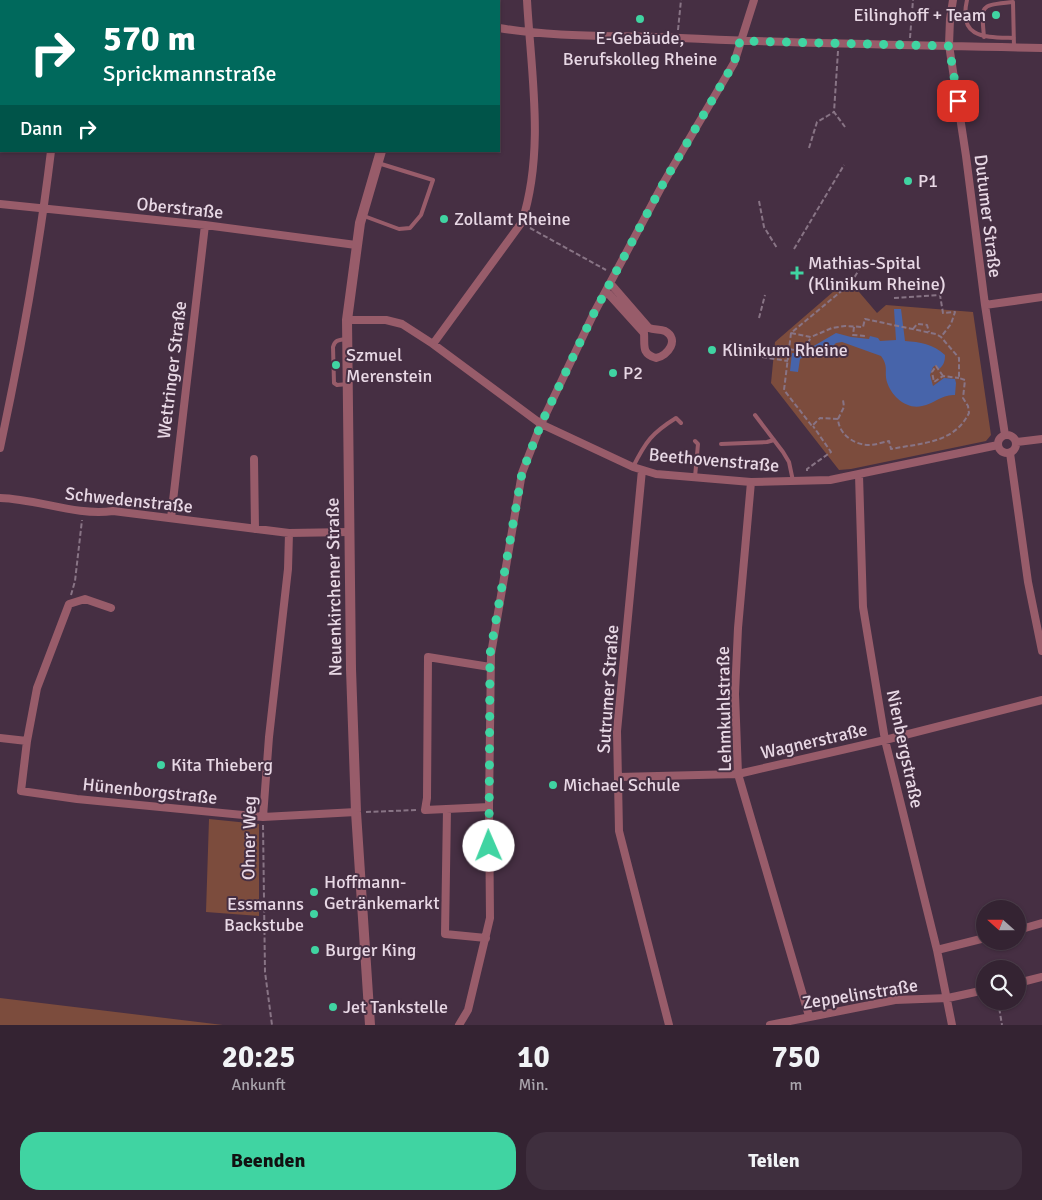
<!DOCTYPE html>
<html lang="de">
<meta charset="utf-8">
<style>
:root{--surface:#342332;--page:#3f2f3e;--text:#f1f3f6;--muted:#a9a4ac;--line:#4e404d;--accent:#40d4a2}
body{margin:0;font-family:Signika,sans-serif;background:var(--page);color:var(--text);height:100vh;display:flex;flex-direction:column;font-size:19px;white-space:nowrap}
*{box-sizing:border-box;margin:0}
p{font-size:16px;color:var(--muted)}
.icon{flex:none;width:28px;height:28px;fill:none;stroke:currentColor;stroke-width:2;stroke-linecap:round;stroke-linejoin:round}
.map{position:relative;height:1025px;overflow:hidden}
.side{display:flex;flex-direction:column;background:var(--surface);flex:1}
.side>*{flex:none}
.top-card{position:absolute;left:0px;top:0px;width:500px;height:152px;box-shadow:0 1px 4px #0004,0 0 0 1px var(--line);background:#00695c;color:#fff;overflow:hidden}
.needle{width:32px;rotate:291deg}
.tools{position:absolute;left:976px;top:900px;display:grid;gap:10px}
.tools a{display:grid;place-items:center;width:50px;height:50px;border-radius:50%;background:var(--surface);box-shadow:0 1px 4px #0004,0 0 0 1px var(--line);font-size:25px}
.pin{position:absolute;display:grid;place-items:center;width:42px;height:42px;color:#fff;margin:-21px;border-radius:10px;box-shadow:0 2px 8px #0006}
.me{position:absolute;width:55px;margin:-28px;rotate:359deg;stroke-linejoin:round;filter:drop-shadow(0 0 4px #0008)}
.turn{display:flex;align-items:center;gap:18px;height:105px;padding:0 20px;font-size:22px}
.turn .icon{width:65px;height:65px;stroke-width:2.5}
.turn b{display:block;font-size:35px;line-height:42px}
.then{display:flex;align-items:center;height:48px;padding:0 20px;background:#0003;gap:10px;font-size:19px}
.eta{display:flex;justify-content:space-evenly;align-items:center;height:85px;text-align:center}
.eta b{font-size:30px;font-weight:700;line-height:35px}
.action{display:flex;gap:10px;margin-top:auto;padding:10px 20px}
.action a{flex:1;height:58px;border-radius:20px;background:var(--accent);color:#111;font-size:20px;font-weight:700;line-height:58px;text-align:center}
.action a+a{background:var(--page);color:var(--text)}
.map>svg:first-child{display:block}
.green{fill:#7c4c3d}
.water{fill:#4764aa}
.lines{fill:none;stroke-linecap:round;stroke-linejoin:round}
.path{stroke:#887485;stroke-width:2;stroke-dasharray:5 2.5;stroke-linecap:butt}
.service{stroke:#985c6a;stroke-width:4}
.minor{stroke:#985c6a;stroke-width:8}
.tertiary{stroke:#985c6a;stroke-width:10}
.rail-casing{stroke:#988595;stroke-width:5}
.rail{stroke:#462f43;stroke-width:3;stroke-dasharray:9;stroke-linecap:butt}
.route{stroke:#40d4a2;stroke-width:9;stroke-dasharray:0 16.2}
.poi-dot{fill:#40d4a2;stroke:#462f43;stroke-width:2}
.labels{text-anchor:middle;stroke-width:4;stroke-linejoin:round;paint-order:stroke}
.poi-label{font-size:18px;fill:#e8d8e5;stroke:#462f43;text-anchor:start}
.street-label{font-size:18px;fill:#e8d8e5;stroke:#462f43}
</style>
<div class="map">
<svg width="1042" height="1025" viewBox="0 0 1042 1025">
<rect width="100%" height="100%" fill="#462f43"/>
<!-- green -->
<path class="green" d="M848 279 877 313 886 305 973 312 991 435 986 441 851 469 839 470 771 383 775 342Z
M209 819 259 824V916L206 912Z
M0 998 223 1025H0Z"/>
<!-- water -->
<path class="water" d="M894 309H901L905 341C920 342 933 344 945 355 945 361 944 365 939 369L936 365 933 367 930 375 933 386 944 378 955 379 956 383 955 395C942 394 934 404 922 406 907 410 891 396 887 382 884 371 889 367 881 356L842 342 836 343 830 349H821L800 359 798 372 790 371 792 353 800 354 836 333 851 337 869 339 870 336 878 338 880 341 896 340Z"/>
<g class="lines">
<!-- path -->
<path class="path" d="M129 1 131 0
M678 30 681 0
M910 38 913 0
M838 51 834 112 845 127
M0 81 1 80
M0 107 1 106
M809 148 817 122 834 112
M759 201 764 227 777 248
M530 228 606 270
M794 249 844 165
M894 298 940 295 943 313 955 312 951 324 941 337
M759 318 765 295
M854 327 853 335 865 336
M913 329 917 324 927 325 929 332
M791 333 811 337 832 328 845 326 863 327 865 319 936 334 941 337 959 358V378L965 380 963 398 968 406 969 413C954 444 920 443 891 449L889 441C883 442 876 445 869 445 855 445 839 435 838 419L820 418 812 426 784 390 791 333 851 283 863 263
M789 349 799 351 806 347 811 337
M762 357 788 361
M943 376 936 366 932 372 934 382 943 376 959 378
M838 419 844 407 843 400
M807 471V469L831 452 813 426
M71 595 75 581 82 520
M366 812 417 810
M263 825 265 972 272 1025
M998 1001 1002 1025"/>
<!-- service -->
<path class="service" d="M967 0C958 39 985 37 1014 38
M171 1 173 0
M1013 2 1014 47
M984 37C981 3 980 6 1013 2
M364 216 399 229 410 228 421 215 433 180 378 163
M345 339C338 340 335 340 333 347L334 383 337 385 348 384
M755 415 783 452 789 462 793 481
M695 441 698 444 695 477
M721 444 767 442 774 440
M633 467C646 441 652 433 676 418L681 423"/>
<!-- minor -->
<path class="minor" d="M953 0 950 19 949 45 966 156 985 305 1005 435
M499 28C559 38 619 35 680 38 800 44 921 45 1042 48
M0 204 205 225 356 245
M606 291 644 333C645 345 641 354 656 358 668 356 680 339 665 331 660 329 654 330 649 328L610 283
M985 305 1042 297
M347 320H386L402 324 433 344 541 424 633 467 656 474 751 482 830 480 998 445
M433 344 522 222C545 150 531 73 527 0
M998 444a9 9 0 1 1 18 0a9 9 0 1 1-18 0Z
M1017 442 1042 439
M0 448C21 350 39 251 51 151
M1010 453 1028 582 1042 651
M254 459 255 529
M642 470 617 731 619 831 669 1025
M859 475 863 607 885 740 937 950 952 1025
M751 482 738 628 735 694 738 774 809 1016
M0 498C38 499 75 516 113 511L289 533 349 532
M171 518 205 225
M0 738 27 741 21 791 77 799 263 817 356 812
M27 741 37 688 69 604 85 599 111 608
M618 777 738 774 885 740 1042 700
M489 807 425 810 427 798 428 657 490 667
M447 809 445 934 486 938
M263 817 269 737 288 569 289 533
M1018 930 1042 923
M937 950 985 938
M1018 983 1042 977
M459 1025 468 1010 490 918 489 807 491 654 522 473 541 424 594 313 664 182 734 63 754 0
M770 1025 895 1000 948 998 985 990"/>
<!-- tertiary -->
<path class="tertiary" d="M428 1V0
M370 1025 356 812 351 669 347 320 360 223 381 151"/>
<defs>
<path id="rail" d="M104 1 106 0
M0 63 1 62"/>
</defs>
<!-- rail casing -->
<use href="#rail" class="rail-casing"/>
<!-- rail -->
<use href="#rail" class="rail"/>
</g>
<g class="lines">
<!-- route -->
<path class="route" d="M489 846 490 654 522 473 541 424 594 313 664 182 734 63 740 41 949 46 958 101"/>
</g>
<!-- markers -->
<g class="poi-dot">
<circle cx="996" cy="15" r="5"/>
<circle cx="640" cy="19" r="5"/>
<circle cx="908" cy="181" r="5"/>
<circle cx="444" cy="219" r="5"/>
<path d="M794.5 265.5h5v5h5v5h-5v5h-5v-5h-5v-5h5z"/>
<circle cx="712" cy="350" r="5"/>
<circle cx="336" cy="365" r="5"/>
<circle cx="613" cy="373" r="5"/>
<circle cx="161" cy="765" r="5"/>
<circle cx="553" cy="785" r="5"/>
<circle cx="314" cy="892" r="5"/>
<circle cx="314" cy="914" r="5"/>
<circle cx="315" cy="950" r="5"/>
<circle cx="333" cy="1007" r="5"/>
</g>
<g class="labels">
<!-- poi labels -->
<g class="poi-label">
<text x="986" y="21" text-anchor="end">Eilinghoff + Team</text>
<text x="640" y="44" text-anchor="middle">E-Gebäude,<tspan x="640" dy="21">Berufskolleg Rheine</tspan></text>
<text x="918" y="187">P1</text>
<text x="454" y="225">Zollamt Rheine</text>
<text x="808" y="269">Mathias-Spital<tspan x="808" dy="21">(Klinikum Rheine)</tspan></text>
<text x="722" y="356">Klinikum Rheine</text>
<text x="346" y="361">Szmuel<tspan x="346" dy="21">Merenstein</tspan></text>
<text x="623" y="379">P2</text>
<text x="171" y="771">Kita Thieberg</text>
<text x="563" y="791">Michael Schule</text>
<text x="324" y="888">Hoffmann-<tspan x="324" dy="21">Getränkemarkt</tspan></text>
<text x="304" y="910" text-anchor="end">Essmanns<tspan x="304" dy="21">Backstube</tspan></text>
<text x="325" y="956">Burger King</text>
<text x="343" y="1013">Jet Tankstelle</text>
</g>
<!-- street labels -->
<g class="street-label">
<text transform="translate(180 208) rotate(6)" y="6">Oberstraße</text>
<text transform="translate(988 216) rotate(83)" y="6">Dutumer Straße</text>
<text transform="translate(172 370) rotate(-83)" y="6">Wettringer Straße</text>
<text transform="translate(714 460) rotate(5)" y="6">Beethovenstraße</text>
<text transform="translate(129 500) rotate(6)" y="6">Schwedenstraße</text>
<text transform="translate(334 587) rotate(-91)" y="6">Neuenkirchener Straße</text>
<text transform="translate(608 689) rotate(-86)" y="6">Sutrumer Straße</text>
<text transform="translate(724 709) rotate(-91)" y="6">Lehmkuhlstraße</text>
<text transform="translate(814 741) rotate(-13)" y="6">Wagnerstraße</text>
<text transform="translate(905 749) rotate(78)" y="6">Nienbergstraße</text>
<text transform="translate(150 791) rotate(6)" y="6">Hünenborgstraße</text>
<text transform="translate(249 838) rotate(-89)" y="6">Ohner Weg</text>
<text transform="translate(860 994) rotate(-9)" y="6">Zeppelinstraße</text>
</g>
</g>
</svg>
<div class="tools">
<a><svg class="needle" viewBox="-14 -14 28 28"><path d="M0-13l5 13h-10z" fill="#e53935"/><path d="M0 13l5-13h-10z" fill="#a9a4ac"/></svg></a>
<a><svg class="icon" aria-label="search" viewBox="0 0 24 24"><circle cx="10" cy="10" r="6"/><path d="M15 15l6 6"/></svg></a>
</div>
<div class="pin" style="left:958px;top:101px;background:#d93025"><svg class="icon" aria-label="arrive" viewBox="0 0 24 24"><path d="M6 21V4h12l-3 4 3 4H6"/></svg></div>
<svg class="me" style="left:489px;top:846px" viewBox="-20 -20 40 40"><circle r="19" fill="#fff"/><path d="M0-13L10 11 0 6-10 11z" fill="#40d4a2"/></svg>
<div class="top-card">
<div class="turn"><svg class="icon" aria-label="right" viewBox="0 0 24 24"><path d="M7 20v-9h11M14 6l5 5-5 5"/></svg><div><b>570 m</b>Sprickmannstraße</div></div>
<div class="then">Dann<svg class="icon" aria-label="right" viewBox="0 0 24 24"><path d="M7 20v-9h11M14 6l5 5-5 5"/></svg></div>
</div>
</div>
<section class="side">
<div class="eta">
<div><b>20:25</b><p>Ankunft</p></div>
<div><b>10</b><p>Min.</p></div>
<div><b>750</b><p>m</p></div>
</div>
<div class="action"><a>Beenden</a><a>Teilen</a></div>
</section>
